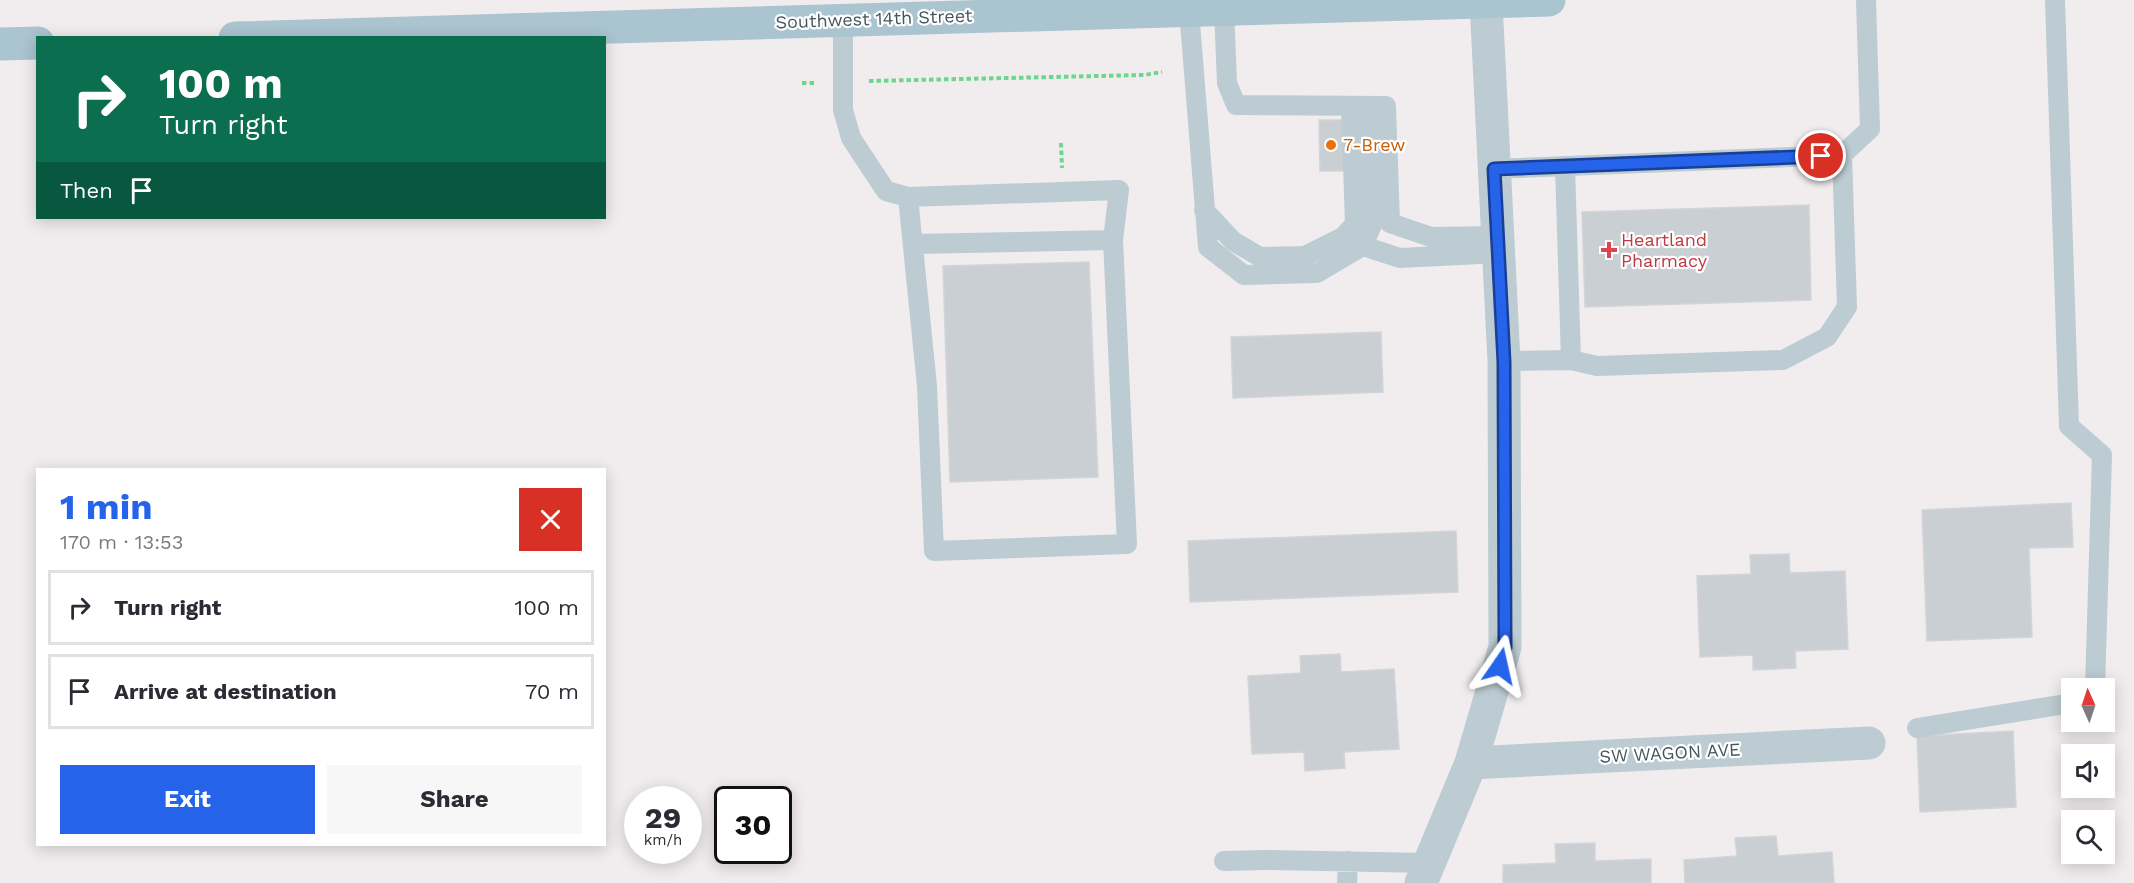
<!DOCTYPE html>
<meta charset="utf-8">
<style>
:root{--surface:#fff;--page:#f7f7f7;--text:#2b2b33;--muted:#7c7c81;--line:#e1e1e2;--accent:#2563eb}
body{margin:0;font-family:"Work Sans",sans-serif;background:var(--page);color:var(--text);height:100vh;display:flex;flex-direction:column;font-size:22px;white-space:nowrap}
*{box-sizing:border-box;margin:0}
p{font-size:20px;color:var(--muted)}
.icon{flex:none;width:33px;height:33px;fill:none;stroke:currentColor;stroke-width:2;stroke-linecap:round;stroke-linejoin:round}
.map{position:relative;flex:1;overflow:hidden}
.side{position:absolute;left:36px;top:468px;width:570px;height:378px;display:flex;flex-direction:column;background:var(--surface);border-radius:0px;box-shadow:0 3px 15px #0003}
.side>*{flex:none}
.guide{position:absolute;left:36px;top:36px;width:570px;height:183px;border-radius:0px;box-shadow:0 3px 15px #0003;background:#0b6e4f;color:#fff;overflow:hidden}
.needle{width:39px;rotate:357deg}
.fabs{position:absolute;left:2061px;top:678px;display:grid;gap:12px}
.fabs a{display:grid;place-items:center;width:54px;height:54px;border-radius:0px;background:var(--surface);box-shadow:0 3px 15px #0003;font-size:30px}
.speed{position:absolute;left:624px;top:786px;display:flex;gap:12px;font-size:30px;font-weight:700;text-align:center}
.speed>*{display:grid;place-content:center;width:78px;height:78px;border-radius:50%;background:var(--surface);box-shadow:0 3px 15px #0003;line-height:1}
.speed small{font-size:15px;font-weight:400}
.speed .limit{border:3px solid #111;border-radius:9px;background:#fff;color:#111}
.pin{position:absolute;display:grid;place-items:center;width:51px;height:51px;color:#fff;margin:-26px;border:3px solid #fff;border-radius:50%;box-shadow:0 2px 6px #0007}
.me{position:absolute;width:66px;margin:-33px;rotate:11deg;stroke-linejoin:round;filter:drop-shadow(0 0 4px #0008)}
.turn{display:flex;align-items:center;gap:21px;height:126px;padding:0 24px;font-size:27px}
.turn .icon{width:78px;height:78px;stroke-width:2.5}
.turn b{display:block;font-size:42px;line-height:51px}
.then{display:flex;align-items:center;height:57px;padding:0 24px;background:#0003;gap:12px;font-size:22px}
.round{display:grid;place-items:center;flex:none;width:63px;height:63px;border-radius:0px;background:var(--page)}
.summary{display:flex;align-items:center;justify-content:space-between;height:102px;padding:0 24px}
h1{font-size:36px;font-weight:700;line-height:45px;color:var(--accent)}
.primary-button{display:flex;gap:12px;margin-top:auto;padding:12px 24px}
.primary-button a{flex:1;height:69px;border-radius:0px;background:var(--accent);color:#fff;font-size:24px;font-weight:700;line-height:69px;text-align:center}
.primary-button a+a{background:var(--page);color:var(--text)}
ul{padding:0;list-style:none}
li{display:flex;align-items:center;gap:18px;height:75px;margin:0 12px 9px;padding:0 12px;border:3px solid var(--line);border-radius:0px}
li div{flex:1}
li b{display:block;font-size:22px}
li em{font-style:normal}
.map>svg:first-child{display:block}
.building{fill:#c9cfd3;stroke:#d1d5da;stroke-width:1.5}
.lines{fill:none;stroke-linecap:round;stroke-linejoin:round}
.path{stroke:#6ad68e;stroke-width:4;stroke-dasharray:4.5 3;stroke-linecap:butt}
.service{stroke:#bcccd2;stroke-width:20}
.minor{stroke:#bcccd2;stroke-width:33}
.primary{stroke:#aac4d0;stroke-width:33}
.route-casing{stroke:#184099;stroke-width:15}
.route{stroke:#2563eb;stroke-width:10}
.food-dot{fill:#e8710a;stroke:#fff;stroke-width:2}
.health-dot{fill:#e0444e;stroke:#fff;stroke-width:2}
.labels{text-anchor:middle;stroke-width:4.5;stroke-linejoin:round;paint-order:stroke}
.street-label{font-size:18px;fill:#44565d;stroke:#fff}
.food-label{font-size:18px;fill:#c56008;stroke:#fff;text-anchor:start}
.health-label{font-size:18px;fill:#be3a42;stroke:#fff;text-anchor:start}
</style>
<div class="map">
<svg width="2134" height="883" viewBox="0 0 2134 883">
<rect width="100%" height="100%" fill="#f1edee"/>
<!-- building -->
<path class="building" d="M1319 120H1343L1344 171H1320Z
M1809 205 1811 300 1585 307 1582 212Z
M1089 262 1098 477 950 482 943 266Z
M1381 332 1383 392 1233 398 1231 337Z
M2071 503 2073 547 2029 548 2032 637 1927 641 1922 510Z
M1456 531 1458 592 1190 602 1188 541Z
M1789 554 1790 573 1845 571 1848 649 1795 651 1796 668 1753 670V655L1700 657 1697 576 1751 574 1750 555Z
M1340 654 1341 672 1394 669 1399 749 1344 752 1345 768 1305 771 1304 752 1252 754 1248 676 1301 673 1300 656Z
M2013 731 2016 807 1920 812 1917 736Z
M1776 836 1778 856 1832 852 1834 883H1685L1684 860 1737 856 1735 838Z
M1595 843V861L1651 859V883H1503V865L1556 863 1555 844Z"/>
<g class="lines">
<!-- path -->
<path class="path" d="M869 81 1144 75 1162 72
M802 83H816
M1061 143 1062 168"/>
<!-- service -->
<path class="service" d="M2055 0 2069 426 2102 455 2095 688
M1224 9 1227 83 1236 105 1386 106 1390 223 1431 237 1498 236
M1189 10 1208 247 1244 275 1317 273 1363 246 1374 220 1371 106
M843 20V110L851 138 886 191 908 197 927 386 934 551 1127 544 1113 240 1119 190 908 197
M1565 166 1571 360
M1494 169 1842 155 1870 129 1866 0
M1204 210 1233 241 1260 257 1305 256 1343 237 1355 224 1351 106
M913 244 1113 240
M1363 246 1400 258 1499 253
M1504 361 1571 360 1597 366 1783 360 1827 337 1847 307 1842 155
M1917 728 2072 703
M1224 861 1266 860 1429 863
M1347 883 1348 861"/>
<!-- minor -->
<path class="minor" d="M1471 763 1869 743
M1421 883 1471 763 1505 647 1504 361 1486 2"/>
<!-- primary -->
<path class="primary" d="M235 38 1549 0
M0 44 38 43"/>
</g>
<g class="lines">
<defs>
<path id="route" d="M1500 666 1505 647 1504 362 1494 169 1821 156"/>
</defs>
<!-- route casing -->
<use href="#route" class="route-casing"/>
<!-- route -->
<use href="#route" class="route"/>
</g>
<!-- markers -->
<circle class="food-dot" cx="1331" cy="145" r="6"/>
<path class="health-dot" d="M1606 241h6v6h6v6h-6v6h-6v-6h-6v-6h6z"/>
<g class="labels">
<!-- street labels -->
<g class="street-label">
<text transform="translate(874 19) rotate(-2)" y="6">Southwest 14th Street</text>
<text transform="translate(1670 753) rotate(-3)" y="6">SW WAGON AVE</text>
</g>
<!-- food labels -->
<g class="food-label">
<text x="1343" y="151">7-Brew</text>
</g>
<!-- health labels -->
<g class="health-label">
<text x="1621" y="246">Heartland<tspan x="1621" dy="21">Pharmacy</tspan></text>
</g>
</g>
</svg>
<div class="fabs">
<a><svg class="needle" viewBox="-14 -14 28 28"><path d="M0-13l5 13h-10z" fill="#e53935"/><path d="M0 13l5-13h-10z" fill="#7c7c81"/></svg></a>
<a><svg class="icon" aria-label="sound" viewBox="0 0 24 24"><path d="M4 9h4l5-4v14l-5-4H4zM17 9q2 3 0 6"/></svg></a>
<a><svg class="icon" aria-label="search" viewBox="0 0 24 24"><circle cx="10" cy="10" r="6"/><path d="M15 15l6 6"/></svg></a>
</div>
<div class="speed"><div>29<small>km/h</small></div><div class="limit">30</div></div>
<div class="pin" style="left:1821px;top:156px;background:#d93025"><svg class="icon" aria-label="arrive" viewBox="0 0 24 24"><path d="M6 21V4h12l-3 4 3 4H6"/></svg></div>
<svg class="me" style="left:1500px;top:666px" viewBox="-20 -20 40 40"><path d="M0-17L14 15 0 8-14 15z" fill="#2563eb" stroke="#fff" stroke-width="4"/></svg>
<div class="guide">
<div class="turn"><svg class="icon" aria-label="right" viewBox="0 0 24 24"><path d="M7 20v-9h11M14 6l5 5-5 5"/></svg><div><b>100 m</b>Turn right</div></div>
<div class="then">Then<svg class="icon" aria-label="arrive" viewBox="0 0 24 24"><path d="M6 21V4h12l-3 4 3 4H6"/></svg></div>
</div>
<section class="side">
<div class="summary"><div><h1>1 min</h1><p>170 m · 13:53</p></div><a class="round" style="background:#d93025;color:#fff"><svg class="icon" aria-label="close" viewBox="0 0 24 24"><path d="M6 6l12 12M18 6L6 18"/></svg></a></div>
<ul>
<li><svg class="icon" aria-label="right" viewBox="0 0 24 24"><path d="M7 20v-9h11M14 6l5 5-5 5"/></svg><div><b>Turn right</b></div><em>100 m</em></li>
<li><svg class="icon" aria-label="arrive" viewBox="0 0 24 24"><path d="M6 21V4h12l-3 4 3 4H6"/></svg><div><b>Arrive at destination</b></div><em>70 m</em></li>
</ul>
<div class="primary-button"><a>Exit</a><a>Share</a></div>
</section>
</div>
